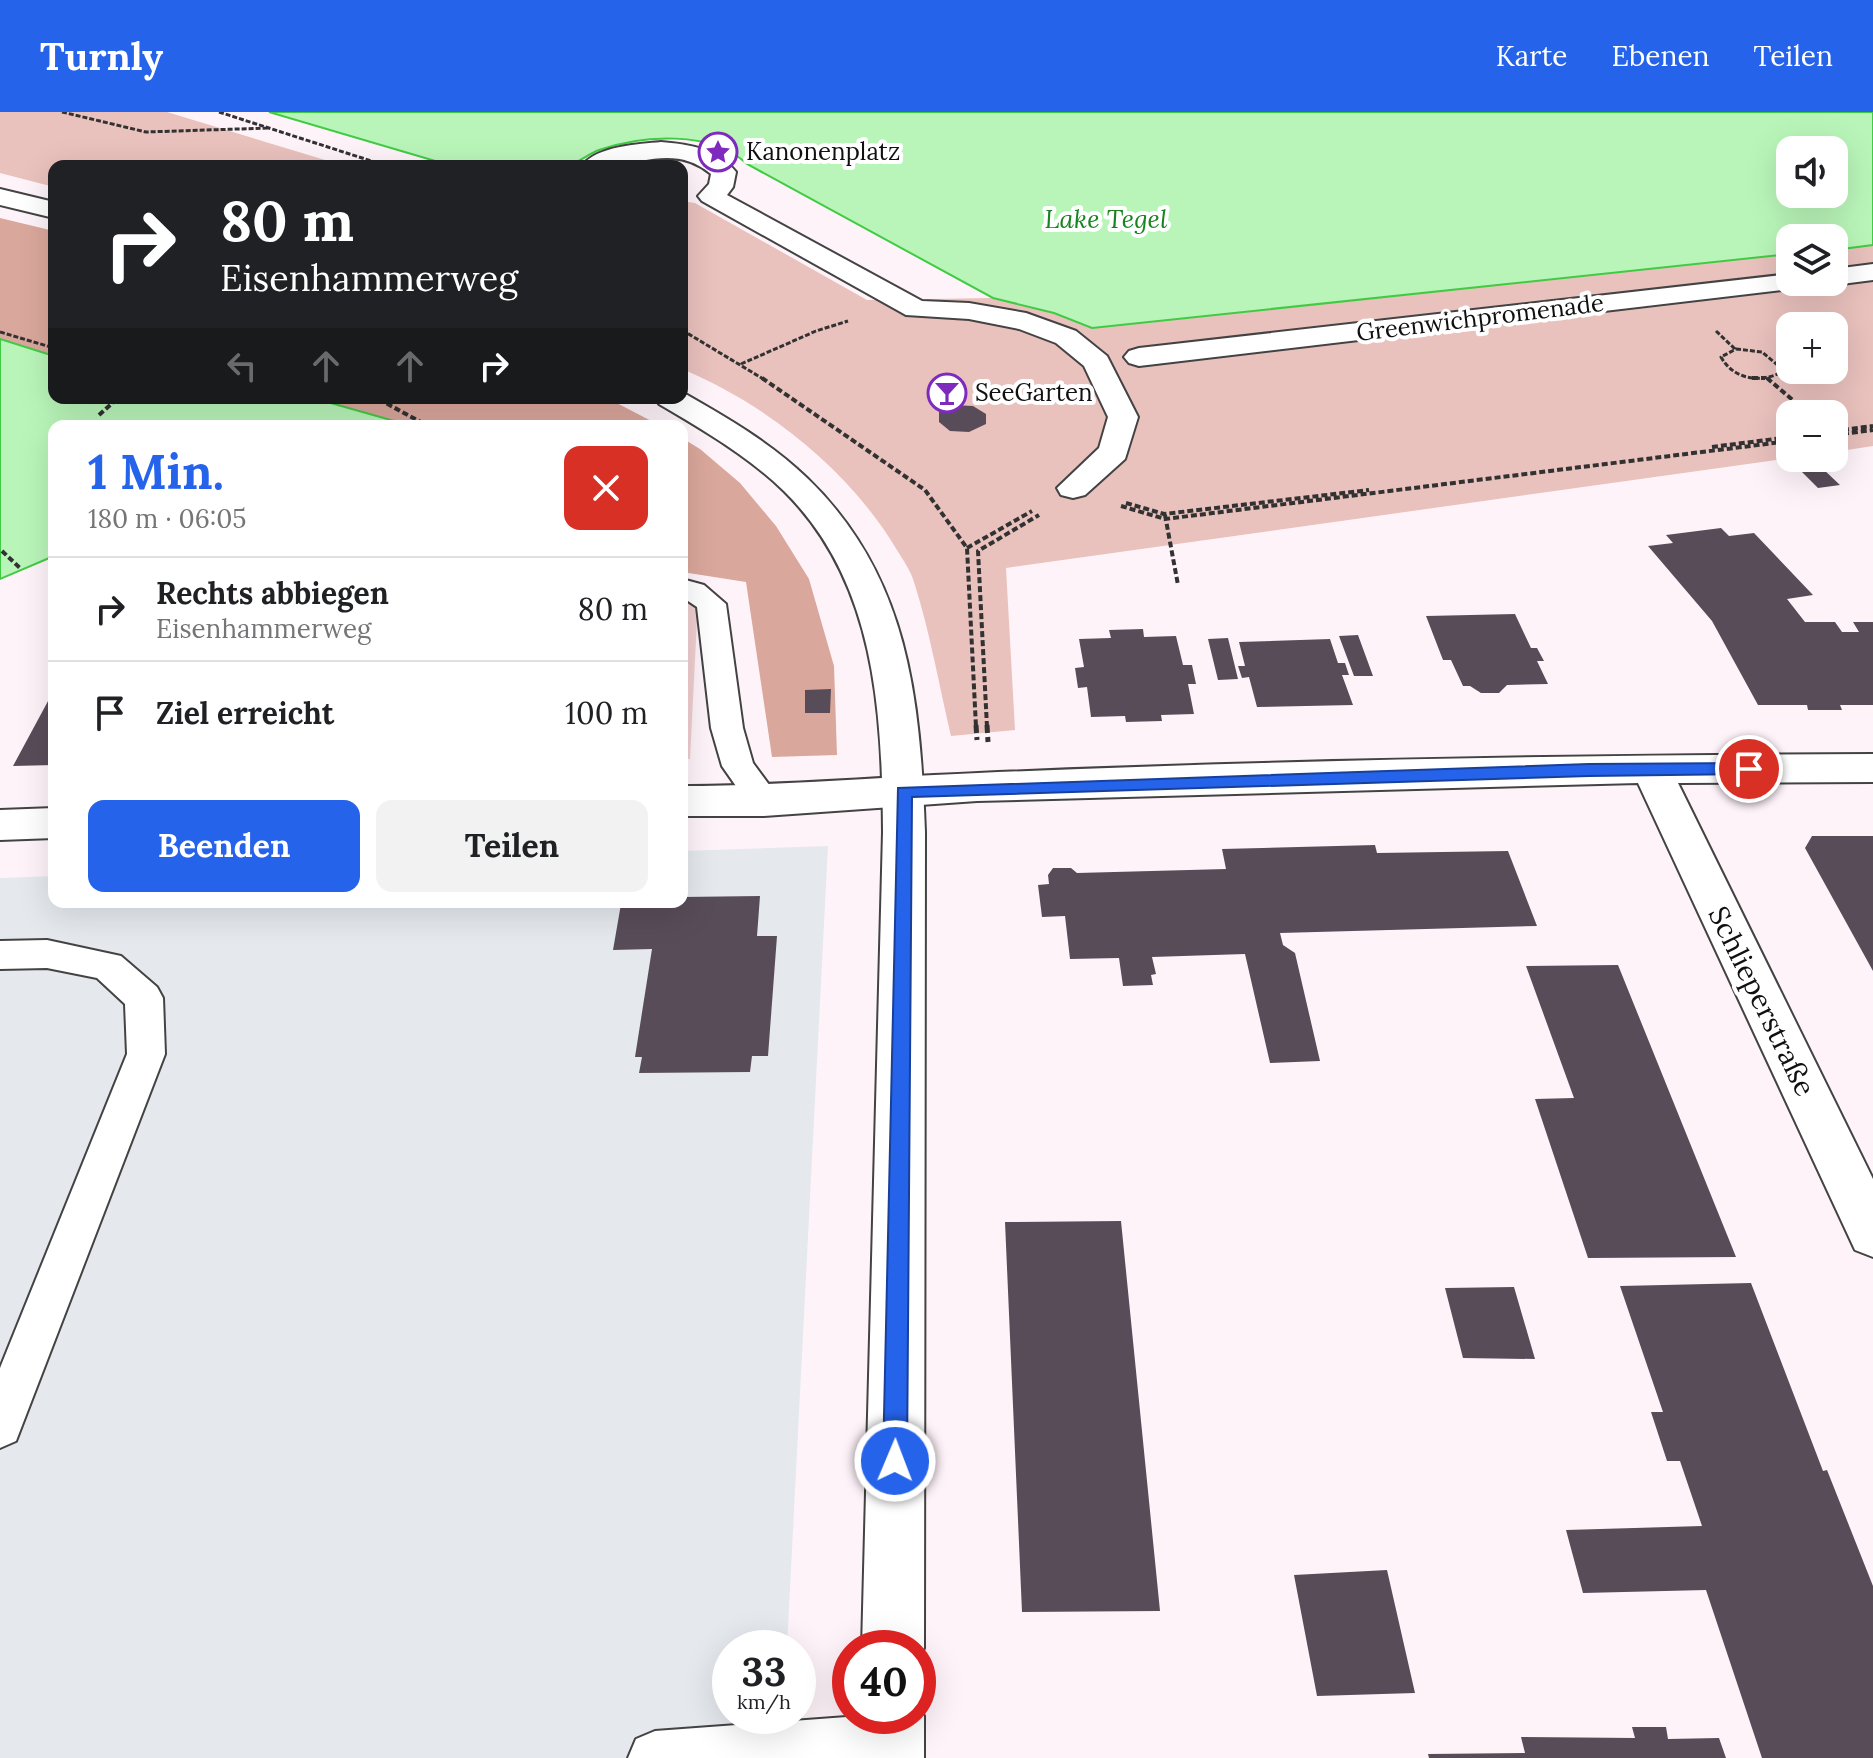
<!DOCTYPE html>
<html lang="de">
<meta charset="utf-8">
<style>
:root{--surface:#fff;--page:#f2f2f2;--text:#202124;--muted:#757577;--line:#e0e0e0;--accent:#2563eb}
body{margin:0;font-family:Lora,serif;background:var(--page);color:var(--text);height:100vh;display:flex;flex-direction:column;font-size:30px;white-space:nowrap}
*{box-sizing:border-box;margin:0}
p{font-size:26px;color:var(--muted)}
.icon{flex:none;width:44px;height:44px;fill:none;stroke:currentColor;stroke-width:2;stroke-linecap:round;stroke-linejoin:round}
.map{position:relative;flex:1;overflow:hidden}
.sheet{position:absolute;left:48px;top:308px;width:640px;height:488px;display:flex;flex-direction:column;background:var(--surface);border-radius:16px;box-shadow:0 8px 32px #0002}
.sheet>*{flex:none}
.top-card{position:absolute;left:48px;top:48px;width:640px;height:244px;border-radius:16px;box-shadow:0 8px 32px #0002;background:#202124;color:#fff;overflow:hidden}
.fabs{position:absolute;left:1776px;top:24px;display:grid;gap:16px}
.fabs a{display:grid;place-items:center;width:72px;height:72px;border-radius:16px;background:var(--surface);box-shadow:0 8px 32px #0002;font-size:40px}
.speed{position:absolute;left:712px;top:1518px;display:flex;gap:16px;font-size:40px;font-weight:700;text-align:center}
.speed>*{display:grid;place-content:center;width:104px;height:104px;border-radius:50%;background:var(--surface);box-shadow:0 8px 32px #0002;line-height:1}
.speed small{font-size:20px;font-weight:400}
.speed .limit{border:12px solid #d22;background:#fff;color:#111}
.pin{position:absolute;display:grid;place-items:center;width:68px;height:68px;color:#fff;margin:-34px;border:4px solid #fff;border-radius:50%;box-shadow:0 2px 8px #0007}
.me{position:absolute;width:88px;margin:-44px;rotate:1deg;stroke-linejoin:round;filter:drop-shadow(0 0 6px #0008)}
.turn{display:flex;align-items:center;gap:28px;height:168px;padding:0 40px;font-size:36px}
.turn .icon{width:104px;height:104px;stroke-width:2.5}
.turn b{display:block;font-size:56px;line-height:68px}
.lanes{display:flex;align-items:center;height:76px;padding:0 40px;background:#0003;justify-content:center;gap:40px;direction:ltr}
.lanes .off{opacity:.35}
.round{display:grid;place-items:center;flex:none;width:84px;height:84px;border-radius:16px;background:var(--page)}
.headline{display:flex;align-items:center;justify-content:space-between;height:136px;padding:0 40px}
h1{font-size:48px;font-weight:700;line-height:60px;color:var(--accent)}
.primary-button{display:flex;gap:16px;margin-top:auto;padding:16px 40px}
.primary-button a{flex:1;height:92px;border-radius:16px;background:var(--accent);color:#fff;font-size:32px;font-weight:700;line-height:92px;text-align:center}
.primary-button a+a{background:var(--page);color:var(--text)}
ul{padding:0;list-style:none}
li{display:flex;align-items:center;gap:24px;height:104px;padding:0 40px;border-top:2px solid var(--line)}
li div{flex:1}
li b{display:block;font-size:30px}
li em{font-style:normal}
header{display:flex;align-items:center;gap:48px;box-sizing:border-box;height:112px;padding:0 40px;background:var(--accent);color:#fff}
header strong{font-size:38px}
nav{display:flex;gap:44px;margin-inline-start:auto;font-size:28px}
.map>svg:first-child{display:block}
.industrial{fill:#e5e9ee}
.green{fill:#e9c1bd;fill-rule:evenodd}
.forest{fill:#daa79c}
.pitch{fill:#f1ced0}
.water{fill:#b9f5b9;stroke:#41cb44;stroke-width:2;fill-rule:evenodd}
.building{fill:#594c59}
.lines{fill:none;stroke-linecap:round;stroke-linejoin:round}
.service-casing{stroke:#434343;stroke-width:4}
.pedestrian-casing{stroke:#434343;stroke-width:4}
.minor-casing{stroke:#434343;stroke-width:4}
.tertiary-casing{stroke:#434343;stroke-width:4}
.path-far2{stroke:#323232;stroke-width:3;stroke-dasharray:5 2;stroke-linecap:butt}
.path-far1{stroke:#323232;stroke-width:4;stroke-dasharray:6 3;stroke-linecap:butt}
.path{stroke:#323232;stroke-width:5;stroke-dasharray:8 4;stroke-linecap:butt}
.service{fill:#fff;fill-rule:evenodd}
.pedestrian{fill:#fff;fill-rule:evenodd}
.minor{fill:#fff;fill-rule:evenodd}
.tertiary{fill:#fff;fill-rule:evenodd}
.route{fill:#2563eb;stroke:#184099;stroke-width:2}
.labels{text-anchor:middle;stroke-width:8;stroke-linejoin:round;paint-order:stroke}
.far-poi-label{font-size:24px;fill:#101010;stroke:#fff;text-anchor:start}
.far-street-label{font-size:24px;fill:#101010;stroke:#fff}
.far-water-label{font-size:26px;font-style:italic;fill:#18841f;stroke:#fff}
.street-label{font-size:28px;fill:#101010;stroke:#fff}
</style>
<header>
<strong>Turnly</strong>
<nav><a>Karte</a><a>Ebenen</a><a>Teilen</a></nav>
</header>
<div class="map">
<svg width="1873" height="1646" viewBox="0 0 1873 1646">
<rect width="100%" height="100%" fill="#fff3fa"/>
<!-- industrial -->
<path class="industrial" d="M828 734 787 1536H730V1604H784L782 1646H0V766L54 764V790H682V739Z"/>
<!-- green -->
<path class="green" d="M0 0H167L345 54H54V75L0 61Z
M682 89 695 91 867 188 993 186 1054 201 1092 216 1790 142V170H1834V138L1873 133V334L1834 340V302H1790V346L1006 456 1015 618 951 624C939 573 930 520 914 470 911 459 903 448 897 438 849 358 768 293 682 257ZM1790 214H1834V258H1790Z"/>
<!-- forest -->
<path class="forest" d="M0 106 54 119V244L0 227Z
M313 286H607L661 314H412Z
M682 326 700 337 740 371 776 414 809 467 834 554 837 643 772 645 746 470 682 460Z"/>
<!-- pitch -->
<path class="pitch" d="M682 474 698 489 690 647H682Z"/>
<!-- water -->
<path class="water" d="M269 0H1873V133L1834 138V126H1790V142L1092 216 1054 201 993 186 747 52C711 18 642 23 599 38 588 42 577 52 566 54 536 59 474 55 442 51ZM1790 38H1834V82H1790Z
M0 227 54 244V286H135L139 289 313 286 412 314H54V444L0 467Z"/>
<!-- building -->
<path class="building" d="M954 293 973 294 986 302V312L969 320 950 319 939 310V300Z
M1822 356 1840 373 1818 376 1801 359Z
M1721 416 1729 424 1754 421 1813 483 1787 487 1805 510H1835L1842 520H1859L1853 510H1873V593H1840L1842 598H1808L1807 593H1758L1712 509 1648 434 1673 431 1666 423Z
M1515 502 1531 536H1537L1544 549H1537L1548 572 1507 573 1499 581H1481L1470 574H1463L1451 548H1443L1426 504Z
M1143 517 1144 525 1176 524 1183 553H1192L1196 572H1188L1194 602 1161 603 1162 609 1126 610 1125 604 1091 605 1087 575 1078 576 1075 556 1084 555 1079 527 1111 526 1109 518Z
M1358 523 1373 564H1354L1339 524Z
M1228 526 1238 567 1218 568 1208 527Z
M1330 527 1338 551H1345L1349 563H1342L1353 593 1257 595 1249 565 1242 566 1238 554H1245L1239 530Z
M831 577 830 601H805V578Z
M54 578V653L13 654Z
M1812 724H1873V859L1805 736Z
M1375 733 1377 741 1508 739 1537 814 1280 821 1283 833 1295 841 1320 949 1270 951 1245 842 1152 845 1156 862 1151 863 1153 873 1123 874 1119 846 1070 847 1065 804 1042 805 1038 773 1049 772 1048 763 1053 756H1071L1077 761 1226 757 1222 737Z
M760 784 757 824H777L768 944H752L750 960 639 961 642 945H635L652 837 613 838 621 792 675 791 682 790V785Z
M1618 853 1736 1145 1588 1146 1535 987 1574 986 1526 854Z
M1121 1109 1160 1499 1022 1500 1005 1110Z
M1751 1171 1823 1359 1827 1358 1873 1474V1646H1762L1706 1478 1583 1481 1566 1418 1702 1414 1680 1349H1667L1651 1300H1663L1620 1174Z
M1514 1175 1535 1247 1463 1246 1445 1176Z
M1387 1458 1415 1581 1317 1584 1294 1463Z
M1632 1615H1666L1668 1627 1719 1626 1726 1646H1429L1428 1642 1525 1641 1521 1625 1635 1626Z"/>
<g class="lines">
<defs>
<path id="service" d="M682 467 704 473 726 492 743 616 753 651 781 689 776 697 764 701 752 697 722 654 711 616 697 495 682 485Z
M47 828 121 844 157 875 163 886 165 942 16 1329 0 1336V1256L127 942 125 892 97 866 47 856 0 857V829Z
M860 1604H898L911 1609 918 1628 911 1646H628L636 1627 655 1619Z"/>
<path id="pedestrian" d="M661 30C688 32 719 37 736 60L733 75 727 83 922 189 969 191 1026 201 1076 219 1107 244 1138 305 1125 347 1085 383 1073 386 1061 383 1057 376 1099 336 1108 305 1084 254 1056 231 1019 217 969 207 906 203 702 89 698 84 709 72 711 62C680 36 649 48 614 54 604 56 592 54 582 54 596 34 639 32 661 30Z
M1873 152V168L1834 173 1824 170H1834V157Z
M1790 162V170H1804L1800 176 1139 254 1129 251 1124 245 1129 239 1139 236Z"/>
<path id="minor" d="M1873 642V670L1678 671 1873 1067V1145L1855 1138 1638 671 977 689 764 704H682V674C781 674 879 665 978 661 1276 648 1575 643 1873 642Z
M54 696V726L0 728V698Z"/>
<path id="tertiary" d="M0 77 54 90V106L0 93Z
M682 280C726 305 771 331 807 366 909 464 920 587 925 720L924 1536 918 1551V1536H862L883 720C882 599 876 470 784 379 748 344 703 318 659 292L655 286H682Z
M918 1590 924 1604V1646H858L860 1604H918Z"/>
</defs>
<!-- service casing -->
<use href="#service" class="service-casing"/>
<!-- pedestrian casing -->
<use href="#pedestrian" class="pedestrian-casing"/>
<!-- minor casing -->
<use href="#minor" class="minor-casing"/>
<!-- tertiary casing -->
<use href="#tertiary" class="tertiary-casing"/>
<!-- path-far2 -->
<path class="path-far2" d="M62 0 146 20 269 16
M219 0 387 54
M682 218 765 268
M1716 219 1735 237
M0 220 54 236
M1736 237 1762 240 1781 256 1780 261C1759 271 1733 267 1721 245Z
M741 252 816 219 848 209
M1767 266 1770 268"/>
<!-- path-far1 -->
<path class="path-far1" d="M762 266 925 378 967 436 976 615
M1752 266H1765
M1767 266 1809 302
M370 286 382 289
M384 286 382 289 428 314
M99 303 118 286
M1834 319 1873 314
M1834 323 1873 318
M1712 335 1790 325
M1126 391 1164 402 1369 378
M1121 394 1165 407 1790 329
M1165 403 1178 473
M967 436 1032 399
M2 439 21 457
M987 615 978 439 1039 403"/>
<!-- path -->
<path class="path" d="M976 613 977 628
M987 613 988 630"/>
<!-- service -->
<use href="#service" class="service"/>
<!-- pedestrian -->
<use href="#pedestrian" class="pedestrian"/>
<!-- minor -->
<use href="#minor" class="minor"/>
<!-- tertiary -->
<use href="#tertiary" class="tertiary"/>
</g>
<!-- route -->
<path class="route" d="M1749 651 1757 657 1749 662 1589 664 912 685 907 1349 904 1357 895 1361 887 1357 883 1349 898 676 1589 652Z"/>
<!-- icons -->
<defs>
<symbol id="sight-ring" viewBox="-11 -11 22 22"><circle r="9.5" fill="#fff" stroke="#7f2abe" stroke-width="1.5"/><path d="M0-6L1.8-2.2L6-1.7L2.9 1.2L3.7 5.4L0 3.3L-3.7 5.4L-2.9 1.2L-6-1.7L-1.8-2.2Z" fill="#7f2abe"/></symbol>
<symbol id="bar-ring" viewBox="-11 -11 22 22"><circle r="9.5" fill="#fff" stroke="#7f2abe" stroke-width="1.5"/><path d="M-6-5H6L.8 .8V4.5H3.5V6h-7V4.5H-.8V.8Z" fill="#7f2abe"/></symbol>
</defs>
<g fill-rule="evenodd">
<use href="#sight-ring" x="696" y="18" width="44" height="44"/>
<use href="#bar-ring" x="925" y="259" width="44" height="44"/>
</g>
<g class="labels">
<!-- far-poi labels -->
<g class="far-poi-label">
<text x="746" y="48">Kanonenplatz</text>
<text x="975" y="289">SeeGarten</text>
</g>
<!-- far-street labels -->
<g class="far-street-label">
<text transform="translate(1480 206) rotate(-7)" y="8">Greenwichpromenade</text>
</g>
<!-- far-water labels -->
<g class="far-water-label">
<text x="1106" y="116">Lake Tegel</text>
</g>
<!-- street labels -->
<g class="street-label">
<text transform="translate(1762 889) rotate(64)" y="10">Schlieperstraße</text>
</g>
</g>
</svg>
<div class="fabs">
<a><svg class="icon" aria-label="sound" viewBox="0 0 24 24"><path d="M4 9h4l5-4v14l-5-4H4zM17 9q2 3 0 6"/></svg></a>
<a><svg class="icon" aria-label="layers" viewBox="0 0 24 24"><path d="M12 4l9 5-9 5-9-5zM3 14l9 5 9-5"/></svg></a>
<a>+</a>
<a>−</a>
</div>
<div class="speed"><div>33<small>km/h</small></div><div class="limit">40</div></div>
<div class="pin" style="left:1749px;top:657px;background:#d93025"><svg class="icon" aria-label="arrive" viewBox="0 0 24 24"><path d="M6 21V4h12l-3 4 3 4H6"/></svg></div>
<svg class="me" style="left:895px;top:1349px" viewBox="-20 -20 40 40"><circle r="17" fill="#2563eb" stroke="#fff" stroke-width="3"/><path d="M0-11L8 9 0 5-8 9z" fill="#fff"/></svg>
<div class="top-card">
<div class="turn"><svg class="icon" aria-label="right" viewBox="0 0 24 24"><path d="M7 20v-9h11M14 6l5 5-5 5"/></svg><div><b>80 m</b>Eisenhammerweg</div></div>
<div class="lanes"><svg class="icon off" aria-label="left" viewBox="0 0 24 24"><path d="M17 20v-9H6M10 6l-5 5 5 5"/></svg><svg class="icon off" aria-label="ahead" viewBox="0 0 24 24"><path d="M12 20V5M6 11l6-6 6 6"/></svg><svg class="icon off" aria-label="ahead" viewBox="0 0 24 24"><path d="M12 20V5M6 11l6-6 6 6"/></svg><svg class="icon" aria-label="right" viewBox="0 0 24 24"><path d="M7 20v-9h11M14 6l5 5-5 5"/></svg></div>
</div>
<section class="sheet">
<div class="headline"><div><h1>1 Min.</h1><p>180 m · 06:05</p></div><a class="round" style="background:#d93025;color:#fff"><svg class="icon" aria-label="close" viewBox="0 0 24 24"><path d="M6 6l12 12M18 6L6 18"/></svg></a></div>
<ul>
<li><svg class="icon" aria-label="right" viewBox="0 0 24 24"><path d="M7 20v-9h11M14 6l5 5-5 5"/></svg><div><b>Rechts abbiegen</b><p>Eisenhammerweg</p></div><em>80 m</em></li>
<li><svg class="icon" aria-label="arrive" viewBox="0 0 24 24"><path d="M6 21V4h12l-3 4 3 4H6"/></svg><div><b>Ziel erreicht</b></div><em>100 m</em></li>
</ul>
<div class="primary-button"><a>Beenden</a><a>Teilen</a></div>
</section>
</div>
